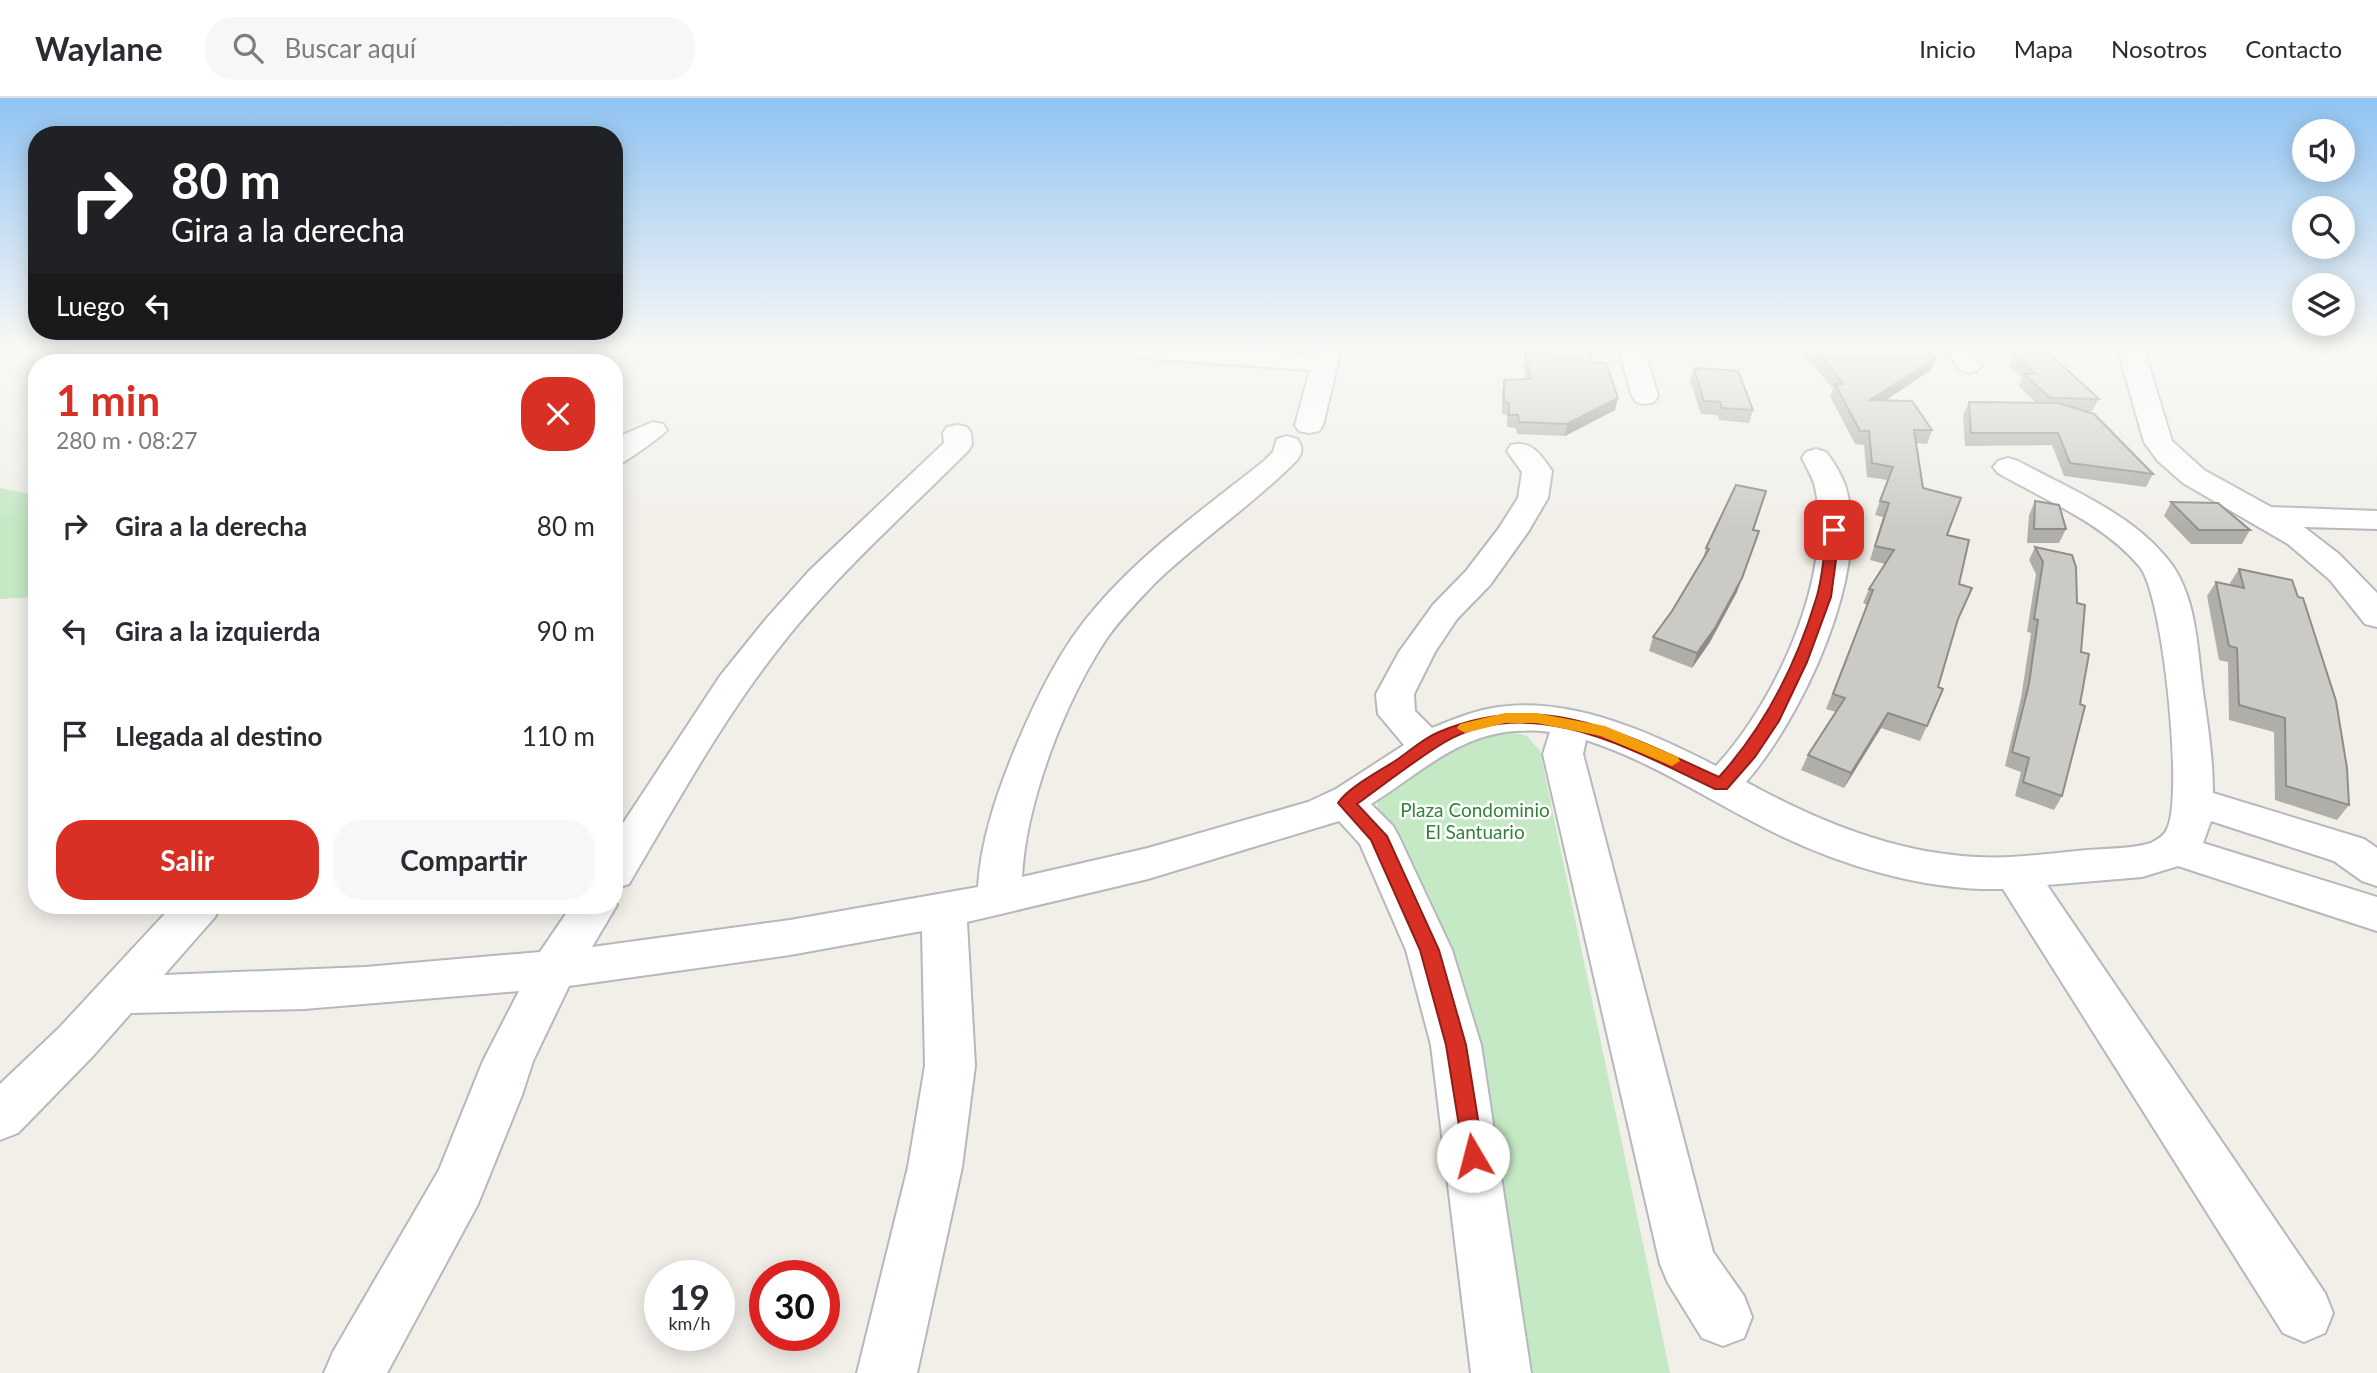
<!DOCTYPE html>
<html lang="es">
<meta charset="utf-8">
<style>
:root{--surface:#fff;--page:#f7f7f7;--text:#2b2b33;--muted:#7c7c81;--line:#e1e1e2;--accent:#d93025}
body{margin:0;font-family:Lato,sans-serif;background:var(--page);color:var(--text);height:100vh;display:flex;flex-direction:column;font-size:26px;white-space:nowrap}
*{box-sizing:border-box;margin:0}
p{font-size:23px;color:var(--muted)}
.icon{flex:none;width:38px;height:38px;fill:none;stroke:currentColor;stroke-width:2;stroke-linecap:round;stroke-linejoin:round}
.map{position:relative;flex:1;overflow:hidden}
.sheet{position:absolute;left:28px;top:256px;width:595px;height:560px;display:flex;flex-direction:column;background:var(--surface);border-radius:28px;box-shadow:0 4px 18px #0003}
.sheet>*{flex:none}
.hud{position:absolute;left:28px;top:28px;width:595px;height:214px;border-radius:28px;box-shadow:0 4px 18px #0003;background:#202124;color:#fff;overflow:hidden}
.controls{position:absolute;left:2292px;top:21px;display:grid;gap:14px}
.controls a{display:grid;place-items:center;width:63px;height:63px;border-radius:50%;background:var(--surface);box-shadow:0 4px 18px #0003;font-size:35px}
.speed{position:absolute;left:644px;top:1162px;display:flex;gap:14px;font-size:35px;font-weight:700;text-align:center}
.speed>*{display:grid;place-content:center;width:91px;height:91px;border-radius:50%;background:var(--surface);box-shadow:0 4px 18px #0003;line-height:1}
.speed small{font-size:18px;font-weight:400}
.speed .limit{border:10px solid #d22;background:#fff;color:#111}
.pin{position:absolute;display:grid;place-items:center;width:60px;height:60px;color:#fff;margin:-30px;border-radius:14px;box-shadow:0 4px 10px #0006}
.me{position:absolute;width:77px;margin:-38px;rotate:352deg;stroke-linejoin:round;filter:drop-shadow(0 0 5px #0008)}
.turn{display:flex;align-items:center;gap:24px;height:147px;padding:0 28px;font-size:32px}
.turn .icon{width:91px;height:91px;stroke-width:2.5}
.turn b{display:block;font-size:49px;line-height:60px}
.then{display:flex;align-items:center;height:66px;padding:0 28px;background:#0003;gap:14px;font-size:26px}
.round{display:grid;place-items:center;flex:none;width:74px;height:74px;border-radius:28px;background:var(--page)}
.overview{display:flex;align-items:center;justify-content:space-between;height:119px;padding:0 28px}
h1{font-size:42px;font-weight:700;line-height:52px;color:var(--accent)}
.button{display:flex;gap:14px;margin-top:auto;padding:14px 28px}
.button a{flex:1;height:80px;border-radius:28px;background:var(--accent);color:#fff;font-size:28px;font-weight:700;line-height:80px;text-align:center}
.button a+a{background:var(--page);color:var(--text)}
ul{padding:0;list-style:none}
li{display:flex;align-items:center;gap:21px;height:105px;padding:0 28px}
li div{flex:1}
li b{display:block;font-size:26px}
li em{font-style:normal}
header{display:flex;align-items:center;gap:42px;box-sizing:border-box;height:98px;padding:0 35px;background:var(--surface);border-bottom:2px solid var(--line)}
header strong{font-size:33px}
nav{display:flex;gap:38px;margin-inline-start:auto;font-size:24px}
.search{width:490px;height:63px;background:var(--page);display:flex;align-items:center;gap:18px;box-sizing:border-box;padding:0 24px;border-radius:28px;color:var(--muted);font-size:26px}
.map>svg:first-child{display:block}
.green{fill:#c5e8c5}
.lines{fill:none;stroke-linecap:round;stroke-linejoin:round}
.minor-casing{stroke:#b5b8bc;stroke-width:4}
.minor{fill:#fff;fill-rule:evenodd}
.wall{fill:#afaea9}
.shaded-wall{fill:#8f8d8a}
.building{fill:#cccac5;stroke:#8f8d8a;stroke-width:2}
.route{fill:#d93025;stroke:#8d1f18;stroke-width:2}
.slow{fill:#f59e0b}
.labels{text-anchor:middle;stroke-width:5;stroke-linejoin:round;paint-order:stroke}
.park-label{font-size:19px;fill:#348238;stroke:#fff}
</style>
<header>
<strong>Waylane</strong>
<div class="search"><svg class="icon" aria-label="search" viewBox="0 0 24 24"><circle cx="10" cy="10" r="6"/><path d="M15 15l6 6"/></svg>Buscar aquí</div>
<nav><a>Inicio</a><a>Mapa</a><a>Nosotros</a><a>Contacto</a></nav>
</header>
<div class="map">
<svg width="2377" height="1275" viewBox="0 0 2377 1275">
<rect width="100%" height="100%" fill="#f1efe8"/>
<!-- green -->
<path class="green" d="M0 390 37 397V499L0 501Z
M1511 634 1527 638 1540 653 1670 1275H1533L1486 983 1378 714 1377 697 1440 651Z"/>
<g class="lines">
<defs>
<path id="minor" d="M1127 252H1255L1314 257 1315 252H1341L1323 327 1319 333 1309 335 1299 333 1295 327 1310 272 1139 260 1130 257Z
M1619 252H1645L1658 298 1654 304 1645 306 1636 304 1632 298Z
M1946 252H1971L1982 267 1978 272 1969 275 1960 272Z
M2118 252H2144L2172 343 2204 372 2271 409 2377 413V431L2304 429 2339 456 2377 495V529L2365 526 2330 482 2288 446 2183 385 2158 363 2144 344Z
M653 324 663 326 667 332C663 338 621 367 614 369V344L622 337Z
M957 327 967 329 971 335 972 347 968 353C908 413 844 470 790 536 727 613 679 701 629 786L614 791V739L720 578 766 521 809 473 944 345 943 335 947 329Z
M1287 338 1297 341C1303 349 1303 354 1297 362 1254 406 1201 441 1156 484 1139 502 1121 520 1107 540 1065 603 1026 703 1022 779L1148 750 1308 704 1336 691 1404 647 1378 616 1376 596 1399 554 1433 507 1466 473 1499 430 1518 400 1522 374 1507 353 1511 347C1532 342 1541 357 1552 373L1548 400 1528 434 1490 487 1457 521 1435 554 1414 596 1415 613 1432 630C1454 621 1476 612 1499 609 1573 599 1652 635 1716 668 1775 605 1835 477 1815 389 1813 379 1806 369 1802 360L1806 354 1816 351 1826 354C1833 363 1841 376 1845 387 1873 472 1801 621 1746 684 1818 723 1894 755 1977 759 2011 761 2044 756 2077 753 2102 750 2128 752 2151 745 2158 741 2164 738 2167 731 2184 698 2163 497 2140 469 2105 426 2045 402 1998 375L1993 369 1998 363 2008 360 2018 363C2068 390 2128 414 2165 458 2197 494 2197 549 2203 594 2208 628 2213 661 2213 695L2364 741 2377 750V788L2362 783 2334 763 2211 723 2203 745 2377 799V833L2178 768 2142 779 2047 787 2325 1195 2333 1215 2325 1235 2304 1244 2283 1235 2003 791C1924 793 1838 767 1767 731 1707 701 1651 663 1586 642L1583 656 1713 1154 1744 1198 1752 1219 1744 1240 1723 1248 1702 1240 1668 1185 1660 1166 1543 656 1550 634C1470 624 1433 667 1371 706L1393 728 1399 739 1452 852 1481 947 1531 1275H1471L1431 947 1406 852 1360 746 1339 723 1148 781 967 824 975 968 962 1069 917 1275H857L908 1069 925 968 922 833 790 857 569 888 533 963 522 997 478 1106 387 1275H324L333 1254 439 1072 483 963 519 893 304 911 131 915 93 958 18 1035 0 1042V986L59 930 173 807H221L215 819 164 877 365 869 540 854 572 807H614V802L617 807 592 849 790 822 978 789C981 741 997 695 1015 651 1036 601 1060 550 1096 509 1144 453 1206 409 1264 363L1273 354 1277 341Z"/>
</defs>
<!-- minor casing -->
<use href="#minor" class="minor-casing"/>
<!-- minor -->
<use href="#minor" class="minor"/>
</g>
<!-- wall -->
<path class="wall" d="M1543 252H1591L1590 264 1618 300 1615 312 1565 338 1517 336 1516 330 1507 329V317L1502 316V294L1504 282 1526 281 1523 267 1525 255 1543 256Z
M1801 252H1928L1936 260 1931 272 1885 303 1932 332 1927 346 1916 345 1923 390 1947 437 1959 486 1958 521 1927 628 1920 643 1881 630 1844 690 1801 672 1808 657 1836 614 1826 611 1867 507 1863 505 1869 491 1885 466 1870 462 1883 419 1875 417 1887 382 1867 379 1864 347 1855 346 1830 298 1833 291Z
M2014 256 2099 301 2092 313H2085L2153 376 2146 389 2064 378 2052 347 1965 348 1963 317 1969 304 2036 305 2019 288 2022 280 2009 268Z
M1694 270 1753 312 1749 325 1719 322 1717 317 1701 316 1690 282Z
M2035 403 2066 431 2059 445H2027L2029 417Z
M2171 404 2250 432 2242 446H2191L2164 418Z
M1753 432 1737 494 1710 544 1692 570 1649 553 1653 539 1672 513 1703 461 1706 450Z
M2035 449 2072 457 2062 698 2054 712 2015 698 2021 674 2005 668 2021 600 2031 535 2027 534 2036 476 2029 462Z
M2239 471 2349 707 2337 722 2275 702 2274 634 2229 622 2228 564 2219 562 2207 498 2216 484 2230 487V485Z"/>
<!-- shaded-wall -->
<path class="shaded-wall" d="M1936 260 1931 272 1866 315 1870 302Z
M1618 300 1615 312 1565 338 1567 326Z
M1759 433 1737 494 1710 544 1692 570 1697 555Z
M1888 615 1881 630 1844 690 1851 675Z"/>
<!-- building -->
<path class="building" d="M1545 252H1591L1590 264 1606 265 1618 300 1567 326 1519 324 1518 317H1509V305L1504 304V282L1531 281 1525 255 1546 256Z
M1816 252H1928L1936 260 1870 302 1912 303 1932 332H1914L1923 390 1961 400 1947 437 1969 442 1959 486 1972 490 1958 521 1938 589 1943 591 1927 628 1888 615 1851 675 1808 657 1845 600 1833 596 1873 492 1869 491 1894 452 1875 448 1889 405 1880 403 1893 369 1872 365 1869 333H1860L1835 286H1843Z
M2014 256H2050L2099 301 2050 300 2024 276H2036Z
M1694 270 1738 273 1753 312 1722 310 1720 304 1704 303Z
M1969 304 2058 305 2094 316 2153 376 2070 365 2058 335H1971Z
M1736 387 1766 393 1753 432 1759 433 1742 480 1715 530 1697 555 1653 539 1672 513 1709 451 1706 450Z
M2035 403 2059 407 2066 431H2034Z
M2171 404 2218 405 2250 432H2199Z
M2035 449 2072 457 2076 469 2077 505 2085 507 2081 554 2089 556 2080 606 2085 608 2062 698 2023 684 2029 660 2012 654 2029 586 2038 522 2034 521 2043 464Z
M2239 471 2292 482 2298 499 2303 500 2336 603 2347 670 2349 707 2286 688 2285 620 2239 607 2237 550 2229 548 2216 484 2244 490Z"/>
<!-- sky -->
<linearGradient id="sky" x2="0" y2="1"><stop stop-color="#8fc3f1"/><stop offset="0.58" stop-color="#f9f8f5"/><stop offset="1" stop-color="#f9f8f5" stop-opacity="0"/></linearGradient>
<rect width="2377" height="431" fill="url(#sky)"/>
<!-- route -->
<path class="route" d="M1834 428 1840 432 1831 499 1807 564 1779 623 1755 659 1727 691H1715C1636 654 1533 593 1445 644 1415 662 1386 685 1357 706L1387 738 1439 852 1466 947 1484 1058 1481 1065 1473 1068 1465 1065 1446 947 1420 852 1371 742 1338 705C1348 689 1382 672 1398 661 1411 652 1424 640 1439 634 1543 590 1624 636 1719 679 1765 628 1796 567 1816 501 1823 479 1824 454 1827 432Z"/>
<!-- slow -->
<path class="slow" d="M1505 615H1536L1605 628 1678 659 1680 663 1672 668 1601 638 1536 625H1505L1465 635 1457 630 1460 626Z"/>
<g class="labels">
<!-- park labels -->
<g class="park-label">
<text x="1475" y="719">Plaza Condominio<tspan x="1475" dy="22">El Santuario</tspan></text>
</g>
</g>
</svg>
<div class="controls">
<a><svg class="icon" aria-label="sound" viewBox="0 0 24 24"><path d="M4 9h4l5-4v14l-5-4H4zM17 9q2 3 0 6"/></svg></a>
<a><svg class="icon" aria-label="search" viewBox="0 0 24 24"><circle cx="10" cy="10" r="6"/><path d="M15 15l6 6"/></svg></a>
<a><svg class="icon" aria-label="layers" viewBox="0 0 24 24"><path d="M12 4l9 5-9 5-9-5zM3 14l9 5 9-5"/></svg></a>
</div>
<div class="speed"><div>19<small>km/h</small></div><div class="limit">30</div></div>
<div class="pin" style="left:1834px;top:432px;background:#d93025"><svg class="icon" aria-label="arrive" viewBox="0 0 24 24"><path d="M6 21V4h12l-3 4 3 4H6"/></svg></div>
<svg class="me" style="left:1473px;top:1058px" viewBox="-20 -20 40 40"><circle r="19" fill="#fff"/><path d="M0-13L10 11 0 6-10 11z" fill="#d93025"/></svg>
<div class="hud">
<div class="turn"><svg class="icon" aria-label="right" viewBox="0 0 24 24"><path d="M7 20v-9h11M14 6l5 5-5 5"/></svg><div><b>80 m</b>Gira a la derecha</div></div>
<div class="then">Luego<svg class="icon" aria-label="left" viewBox="0 0 24 24"><path d="M17 20v-9H6M10 6l-5 5 5 5"/></svg></div>
</div>
<section class="sheet">
<div class="overview"><div><h1>1 min</h1><p>280 m · 08:27</p></div><a class="round" style="background:#d93025;color:#fff"><svg class="icon" aria-label="close" viewBox="0 0 24 24"><path d="M6 6l12 12M18 6L6 18"/></svg></a></div>
<ul>
<li><svg class="icon" aria-label="right" viewBox="0 0 24 24"><path d="M7 20v-9h11M14 6l5 5-5 5"/></svg><div><b>Gira a la derecha</b></div><em>80 m</em></li>
<li><svg class="icon" aria-label="left" viewBox="0 0 24 24"><path d="M17 20v-9H6M10 6l-5 5 5 5"/></svg><div><b>Gira a la izquierda</b></div><em>90 m</em></li>
<li><svg class="icon" aria-label="arrive" viewBox="0 0 24 24"><path d="M6 21V4h12l-3 4 3 4H6"/></svg><div><b>Llegada al destino</b></div><em>110 m</em></li>
</ul>
<div class="button"><a>Salir</a><a>Compartir</a></div>
</section>
</div>
